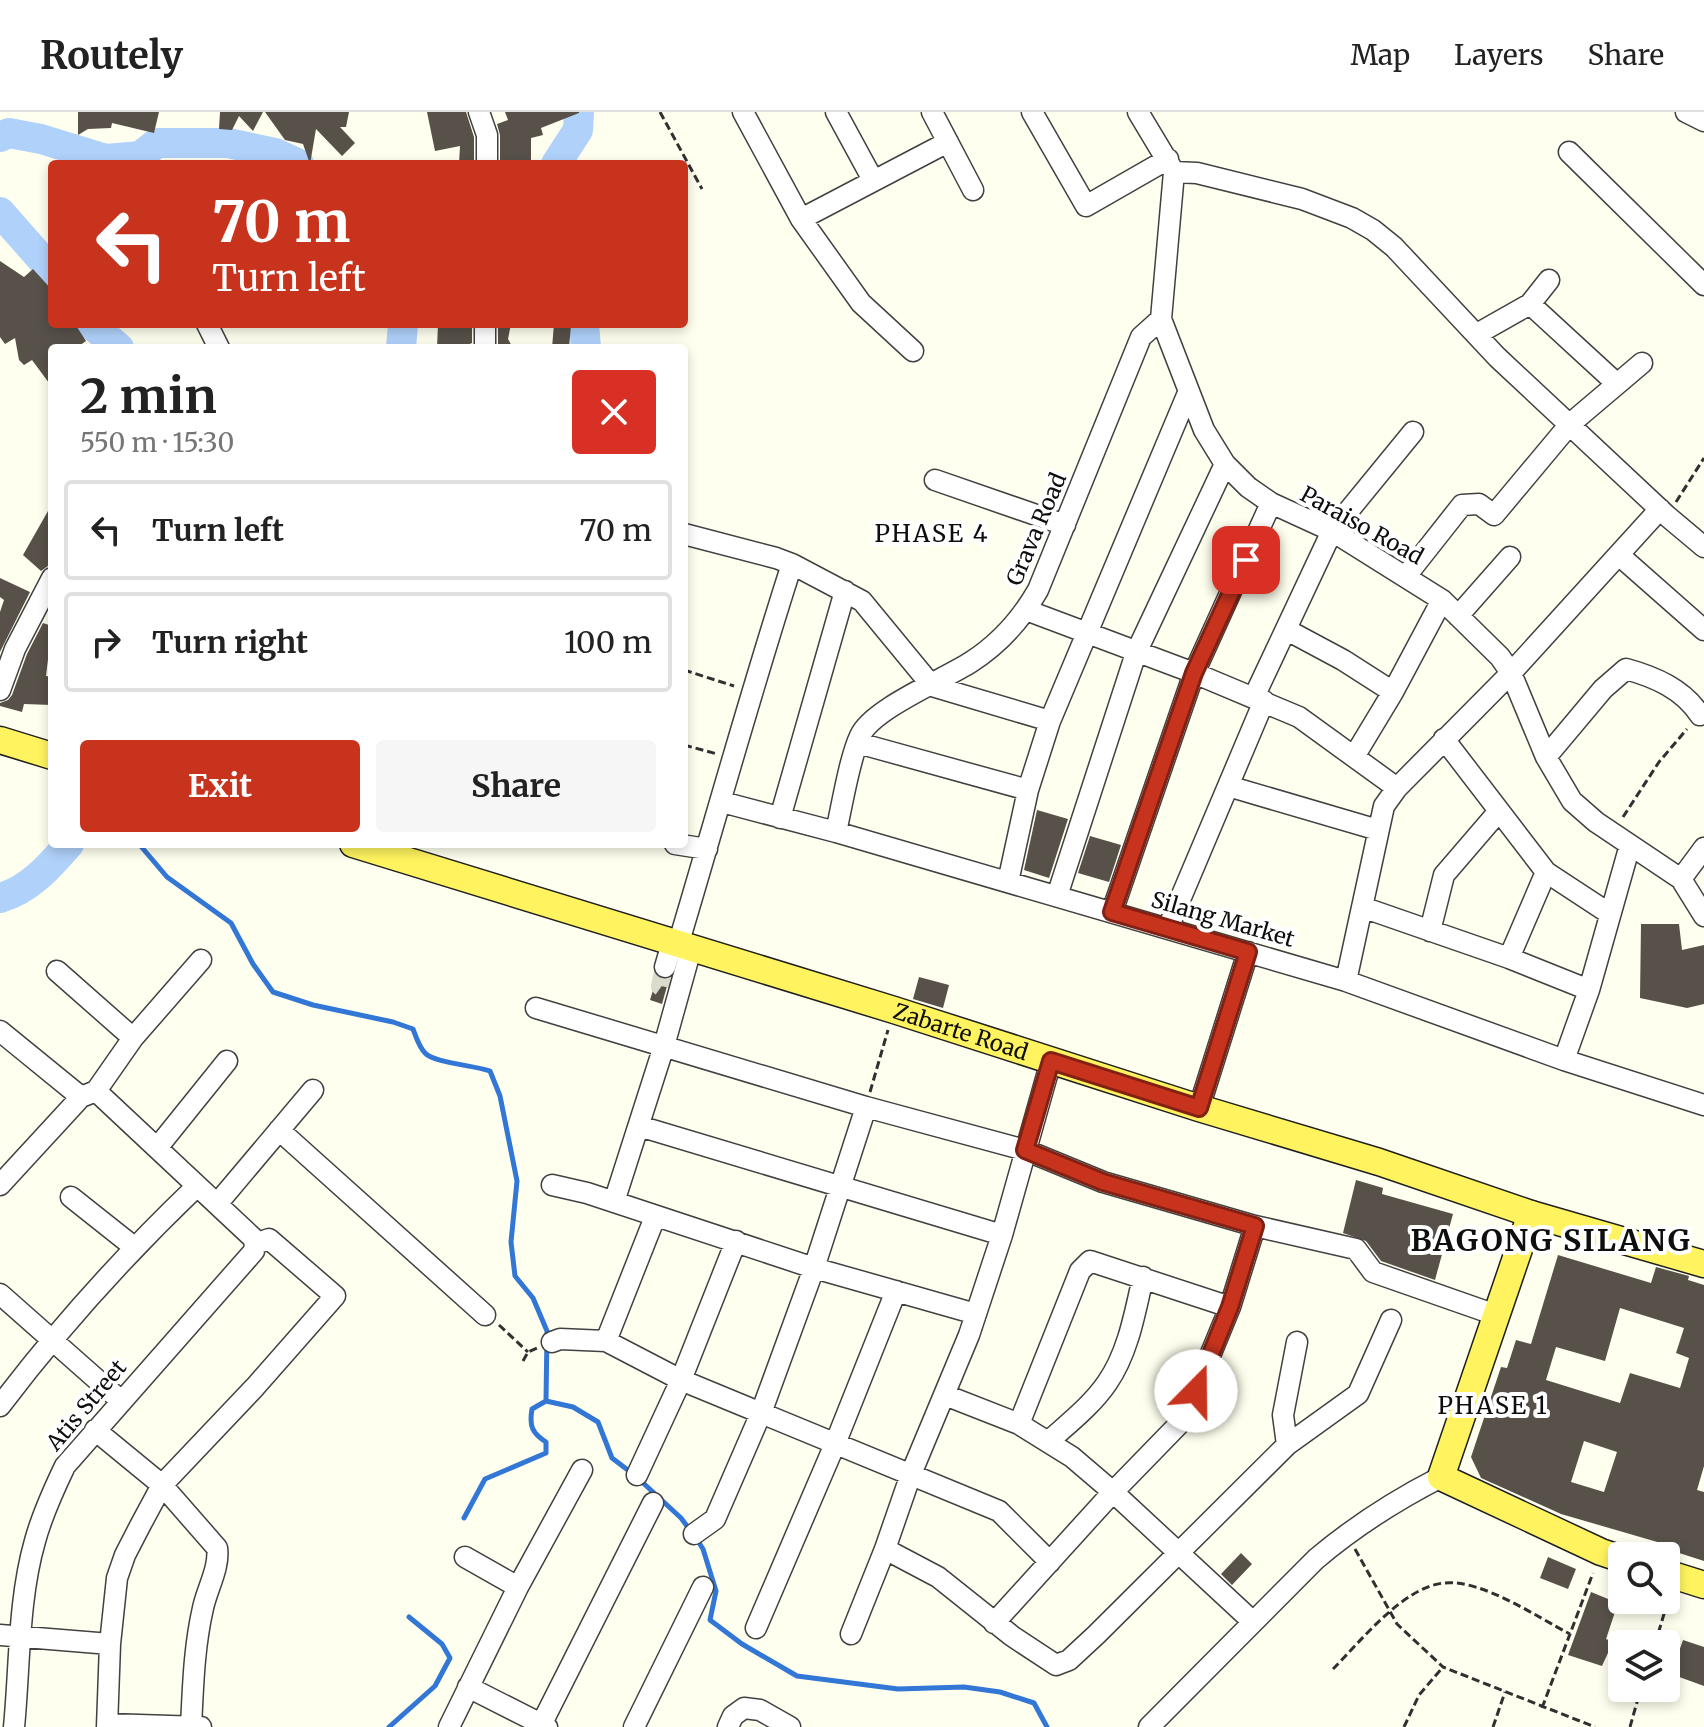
<!DOCTYPE html>
<meta charset="utf-8">
<style>
:root{--surface:#fff;--page:#f6f6f6;--text:#222;--muted:#767676;--line:#e0e0e0;--accent:#c7331d}
body{margin:0;font-family:Merriweather,serif;background:var(--page);color:var(--text);height:100vh;display:flex;flex-direction:column;font-size:30px;white-space:nowrap}
*{box-sizing:border-box;margin:0}
p{font-size:26px;color:var(--muted)}
.icon{flex:none;width:44px;height:44px;fill:none;stroke:currentColor;stroke-width:2;stroke-linecap:round;stroke-linejoin:round}
.map{position:relative;flex:1;overflow:hidden}
.details{position:absolute;left:48px;top:232px;width:640px;height:504px;display:flex;flex-direction:column;background:var(--surface);border-radius:8px;box-shadow:0 4px 12px #0003}
.details>*{flex:none}
.guide{position:absolute;left:48px;top:48px;width:640px;height:168px;border-radius:8px;box-shadow:0 4px 12px #0003;background:#c7331d;color:#fff;overflow:hidden}
.buttons{position:absolute;left:1608px;top:1430px;display:grid;gap:16px}
.buttons a{display:grid;place-items:center;width:72px;height:72px;border-radius:8px;background:var(--surface);box-shadow:0 4px 12px #0003;font-size:40px}
.pin{position:absolute;display:grid;place-items:center;width:68px;height:68px;color:#fff;margin:-34px;border-radius:16px;box-shadow:0 4px 12px #0006}
.me{position:absolute;width:88px;margin:-44px;rotate:22deg;stroke-linejoin:round;filter:drop-shadow(0 0 6px #0008)}
.turn{display:flex;align-items:center;gap:28px;height:168px;padding:0 32px;font-size:36px}
.turn .icon{width:104px;height:104px;stroke-width:2.5}
.turn b{display:block;font-size:56px;line-height:68px}
.round{display:grid;place-items:center;flex:none;width:84px;height:84px;border-radius:8px;background:var(--page)}
.summary{display:flex;align-items:center;justify-content:space-between;height:136px;padding:0 32px}
h1{font-size:48px;font-weight:700;line-height:60px}
.cta{display:flex;gap:16px;margin-top:auto;padding:16px 32px}
.cta a{flex:1;height:92px;border-radius:8px;background:var(--accent);color:#fff;font-size:32px;font-weight:700;line-height:92px;text-align:center}
.cta a+a{background:var(--page);color:var(--text)}
ul{padding:0;list-style:none}
li{display:flex;align-items:center;gap:24px;height:100px;margin:0 16px 12px;padding:0 16px;border:4px solid var(--line);border-radius:8px}
li div{flex:1}
li b{display:block;font-size:30px}
li em{font-style:normal}
header{display:flex;align-items:center;gap:48px;box-sizing:border-box;height:112px;padding:0 40px;background:var(--surface);border-bottom:2px solid var(--line)}
header strong{font-size:38px}
nav{display:flex;gap:44px;margin-inline-start:auto;font-size:28px}
.map>svg:first-child{display:block}
.lines{fill:none;stroke-linecap:round;stroke-linejoin:round}
.stream{stroke:#3277d6;stroke-width:5}
.river{stroke:#b0d1fa;stroke-width:30}
.building{fill:#575149;fill-rule:evenodd}
.minor-tunnel{stroke:#dbdbcd;stroke-width:20;stroke-dasharray:20 10;stroke-linecap:butt}
.minor-casing{stroke:#414141;stroke-width:23}
.major-casing{stroke:#1f1f1f;stroke-width:29}
.path{stroke:#303030;stroke-width:3;stroke-dasharray:8 4;stroke-linecap:butt}
.minor{stroke:#fff;stroke-width:20}
.major{stroke:#fff45f;stroke-width:26}
.route-casing{stroke:#812113;stroke-width:20}
.route{stroke:#c7331d;stroke-width:14}
.labels{text-anchor:middle;stroke-width:8;stroke-linejoin:round;paint-order:stroke}
.street-label{font-size:22px;fill:#0e0e0e;stroke:#fff}
.neighbourhood-label{font-size:24px;letter-spacing:2px;fill:#0e0e0e;stroke:#fff}
.district-label{font-size:30px;font-weight:bold;letter-spacing:2px;fill:#0e0e0e;stroke:#fff}
</style>
<header>
<strong>Routely</strong>
<nav><a>Map</a><a>Layers</a><a>Share</a></nav>
</header>
<div class="map">
<svg width="1704" height="1615" viewBox="0 0 1704 1615">
<rect width="100%" height="100%" fill="#ffffef"/>
<g class="lines">
<!-- stream -->
<path class="stream" d="M139 732 167 765 231 811 253 852 273 880 313 893 393 910 413 917C416 925 419 935 425 941 434 951 473 953 490 959L500 984 517 1069 511 1130 515 1164 533 1186 547 1219 546 1289
M641 1369 681 1406 690 1418
M464 1406 485 1367 546 1341V1330C532 1321 529 1314 532 1297L546 1289 573 1295 598 1310 612 1346 633 1362
M696 1426 703 1437 716 1479 710 1508 742 1532 797 1564 898 1577 964 1575 1000 1580 1034 1591 1047 1615
M389 1615 435 1574 450 1546 442 1532 409 1505"/>
<!-- river -->
<path class="river" d="M0 25 9 21 41 27 106 47 140 44 157 31H228L275 41 299 52
M556 52 578 18 579 0
M0 100 52 159
M91 212 119 236
M584 212 586 236
M401 236 403 212
M0 786C29 778 50 754 69 732"/>
</g>
<!-- building -->
<path class="building" d="M78 0H159L154 21 112 11 111 16 88 17 78 23Z
M220 0H263L253 19 239 4 232 18 219 17Z
M265 0H349L346 15H340L355 31 342 44 316 17 310 52 303 32 285 28Z
M427 0H466L474 25V52H459L460 34 435 39Z
M505 0H579V1L541 16 543 23 531 26V52H500V23L497 12 508 8Z
M0 149 24 165 33 157 52 178V212H75L86 229 76 236H52V275L32 248 24 253 19 248 15 226 5 232 0 225Z
M438 212H467L466 216 472 215V231L460 236H437Z
M498 212H511L508 227 513 236H498Z
M554 212 571 213 569 236H552Z
M52 392V451L41 459 23 443Z
M0 466 30 480 0 540V500L4 488 0 485Z
M43 511 52 514 46 564 52 565V593L24 592 22 600 0 594V591L8 588 12 583 27 542Z
M1037 698 1068 707 1049 766 1024 758Z
M1090 724 1121 733 1109 770 1078 761Z
M1641 812H1679L1682 838 1704 833V892L1687 896 1640 886Z
M657 865 669 867 662 892 650 888Z
M919 865 949 873 943 896 913 887Z
M1356 1068 1383 1076 1382 1082 1453 1102 1435 1168 1381 1149 1366 1129 1343 1121Z
M1558 1143 1651 1171 1656 1155 1689 1164 1688 1168 1704 1173V1354L1697 1378 1704 1380V1449L1676 1440 1678 1436 1561 1402 1481 1366 1471 1345 1501 1255 1507 1256 1516 1228 1531 1232ZM1620 1196 1684 1216 1676 1241 1689 1246 1680 1276 1630 1261 1620 1291 1546 1268 1556 1235 1605 1249ZM1584 1329 1617 1340 1604 1380 1571 1370Z
M1241 1441 1252 1452 1232 1473 1221 1462Z
M1548 1445 1576 1457 1568 1477 1540 1466Z
M1591 1480 1618 1491 1606 1527 1613 1530 1602 1554 1568 1543Z
M1683 1528 1704 1535V1574L1671 1562Z"/>
<g class="lines">
<!-- minor-tunnel -->
<path class="minor-tunnel" d="M665 855 661 874 668 879"/>
<defs>
<path id="minor" d="M479 0 487 23V52
M743 0 801 107 861 191 913 239
M836 0 873 68
M932 0 973 78
M1032 0 1086 94 1168 47
M1138 0 1174 60 1161 207 1204 318 1225 352 1248 375 1271 391 1332 419 1442 488 1500 545 1511 561 1546 645 1572 689 1596 710 1681 767 1704 804
M1686 0 1704 9
M1569 40 1704 173
M1174 60 1197 61 1302 87 1352 106 1373 118 1394 135 1497 245 1667 404 1704 435
M801 107 948 30
M1530 192 1616 271
M207 212 219 236
M1477 222 1530 192 1549 168
M485 236V212
M935 368 1065 413
M1620 444 1704 518
M792 452 862 489 932 574 1050 609
M1406 464 1462 393 1479 392 1494 403 1570 312 1642 251
M1026 498 1194 561 1299 605 1397 676
M1458 504 1510 445
M1287 518 1343 548 1393 580
M0 578 15 537 52 466
M1254 585 1332 419 1413 320
M1444 627 1546 760 1610 802
M858 631 1028 678
M1355 643 1393 580 1442 488
M1546 645 1603 577 1626 557C1655 565 1683 577 1700 603L1704 602
M1228 674 1378 718
M722 690 836 720 1346 869 1564 948 1704 993
M780 706 845 479
M836 720C842 694 849 648 860 624 872 597 943 568 971 550 999 532 1022 506 1038 478L1141 225 1161 207
M675 732 707 737
M1681 767 1704 736
M1008 770 1028 678 1050 609 1188 281
M1057 784 1136 541 1225 352
M1362 795 1509 846 1589 878
M1112 800 1194 561 1271 391
M1168 816 1264 589
M1430 819 1444 763 1499 699
M678 833C716 706 751 579 792 452L776 446 684 422
M1509 846 1546 760
M665 855 672 831
M57 859 133 926
M1346 869 1384 694 1397 676 1511 561 1660 397
M536 896 866 995 1025 1038 1103 1070 1255 1114 1356 1137 1373 1160 1496 1203
M0 919 81 985
M1564 948 1589 878 1630 733
M96 979 253 1126 255 1132
M1199 996 1248 840
M639 1014 1002 1123
M279 1018 485 1203
M157 1036 227 949
M0 1073 81 985 96 979 133 926 201 848
M552 1073 587 1081 814 1156 976 1202
M71 1085 134 1135
M614 1090 664 934 691 837
M217 1092 313 978
M0 1182 120 1288
M606 1229 655 1105
M552 1230 560 1227 606 1229 681 1268 999 1399 1050 1450
M945 1283 1019 1312 1072 1345 1113 1380 1252 1509
M0 1294C59 1216 125 1143 196 1075
M1019 1312 1080 1159 1090 1149 1230 1195
M95 1318 162 1373 217 1436C220 1455 207 1477 203 1496 194 1535 193 1575 191 1615
M1049 1329C1069 1311 1092 1293 1107 1271 1128 1241 1135 1201 1143 1165
M1287 1333 1283 1303 1297 1230
M637 1363 681 1268 736 1129
M694 1422 715 1407 761 1301 814 1156 866 995
M885 1437 938 1465 1012 1524 1056 1553 1069 1548 1096 1523 1287 1333 1358 1282 1391 1208
M465 1445 518 1475
M994 1511 1113 1380 1184 1307 1230 1195 1255 1114
M756 1516 835 1332 896 1179
M851 1522 885 1437 911 1362 969 1223 1002 1123 1051 949
M0 1523 110 1532
M468 1575 547 1615
M108 1612 201 1615
M14 1615C20 1554 18 1488 35 1429 42 1403 53 1379 65 1354L254 1139 255 1132
M107 1615 110 1532 117 1466 125 1443 141 1412 162 1373 255 1275 335 1184 269 1127 255 1132
M449 1615 518 1475 582 1358
M540 1615 653 1391
M634 1615 703 1475
M728 1615 733 1604 744 1596 760 1598 790 1615
M1149 1615 1316 1447C1355 1414 1396 1388 1441 1365"/>
<g id="major">
<path d="M0 628 52 644"/>
<path id="s1" d="M353 732 894 898 1199 996 1379 1050 1531 1102 1704 1152"/>
<path d="M1531 1102 1441 1365 1601 1440 1622 1447"/>
<path d="M1666 1461 1704 1473"/>
</g>
</defs>
<!-- minor casing -->
<use href="#minor" class="minor-casing"/>
<!-- major casing -->
<use href="#major" class="major-casing"/>
<!-- path -->
<path class="path" d="M660 0 702 77
M1676 390 1704 346
M684 558 734 574
M684 633 717 642
M1623 705 1659 650 1687 617
M870 980 888 918
M499 1213 528 1240
M523 1249 528 1240 537 1236
M1355 1437 1397 1512 1443 1555 1595 1615
M1655 1532 1670 1482
M1333 1557C1361 1529 1403 1475 1444 1471 1482 1467 1537 1505 1570 1522
M1542 1596 1593 1461
M1404 1615 1419 1583 1443 1555
M1493 1615 1505 1580
M1630 1615 1641 1576"/>
<!-- minor -->
<use href="#minor" class="minor"/>
<!-- major -->
<use href="#major" class="major"/>
</g>
<g class="lines">
<defs>
<path id="route" d="M1196 1279 1230 1195 1255 1114 1103 1070 1025 1038 1051 949 1199 996 1248 840 1112 800 1194 561 1246 448"/>
</defs>
<!-- route casing -->
<use href="#route" class="route-casing"/>
<!-- route -->
<use href="#route" class="route"/>
</g>
<g class="labels">
<!-- street labels -->
<g class="street-label">
<text transform="translate(1362 413) rotate(29)" y="8">Paraiso Road</text>
<text transform="translate(1036 417) rotate(-67)" y="8">Grava Road</text>
<text transform="translate(1223 807) rotate(16)" y="8">Silang Market</text>
<text dy="8" stroke="none"><textPath href="#s1" startOffset="636">Zabarte Road</textPath></text>
<text transform="translate(86 1293) rotate(-50)" y="8">Atis Street</text>
</g>
<!-- neighbourhood labels -->
<g class="neighbourhood-label">
<text x="932" y="430">PHASE 4</text>
<text x="1493" y="1302">PHASE 1</text>
</g>
<!-- district labels -->
<g class="district-label">
<text x="1551" y="1139">BAGONG SILANG</text>
</g>
</g>
</svg>
<div class="buttons">
<a><svg class="icon" aria-label="search" viewBox="0 0 24 24"><circle cx="10" cy="10" r="6"/><path d="M15 15l6 6"/></svg></a>
<a><svg class="icon" aria-label="layers" viewBox="0 0 24 24"><path d="M12 4l9 5-9 5-9-5zM3 14l9 5 9-5"/></svg></a>
</div>
<div class="pin" style="left:1246px;top:448px;background:#d93025"><svg class="icon" aria-label="arrive" viewBox="0 0 24 24"><path d="M6 21V4h12l-3 4 3 4H6"/></svg></div>
<svg class="me" style="left:1196px;top:1279px" viewBox="-20 -20 40 40"><circle r="19" fill="#fff"/><path d="M0-13L10 11 0 6-10 11z" fill="#c7331d"/></svg>
<div class="guide">
<div class="turn"><svg class="icon" aria-label="left" viewBox="0 0 24 24"><path d="M17 20v-9H6M10 6l-5 5 5 5"/></svg><div><b>70 m</b>Turn left</div></div>
</div>
<section class="details">
<div class="summary"><div><h1>2 min</h1><p>550 m · 15:30</p></div><a class="round" style="background:#d93025;color:#fff"><svg class="icon" aria-label="close" viewBox="0 0 24 24"><path d="M6 6l12 12M18 6L6 18"/></svg></a></div>
<ul>
<li><svg class="icon" aria-label="left" viewBox="0 0 24 24"><path d="M17 20v-9H6M10 6l-5 5 5 5"/></svg><div><b>Turn left</b></div><em>70 m</em></li>
<li><svg class="icon" aria-label="right" viewBox="0 0 24 24"><path d="M7 20v-9h11M14 6l5 5-5 5"/></svg><div><b>Turn right</b></div><em>100 m</em></li>
</ul>
<div class="cta"><a>Exit</a><a>Share</a></div>
</section>
</div>
